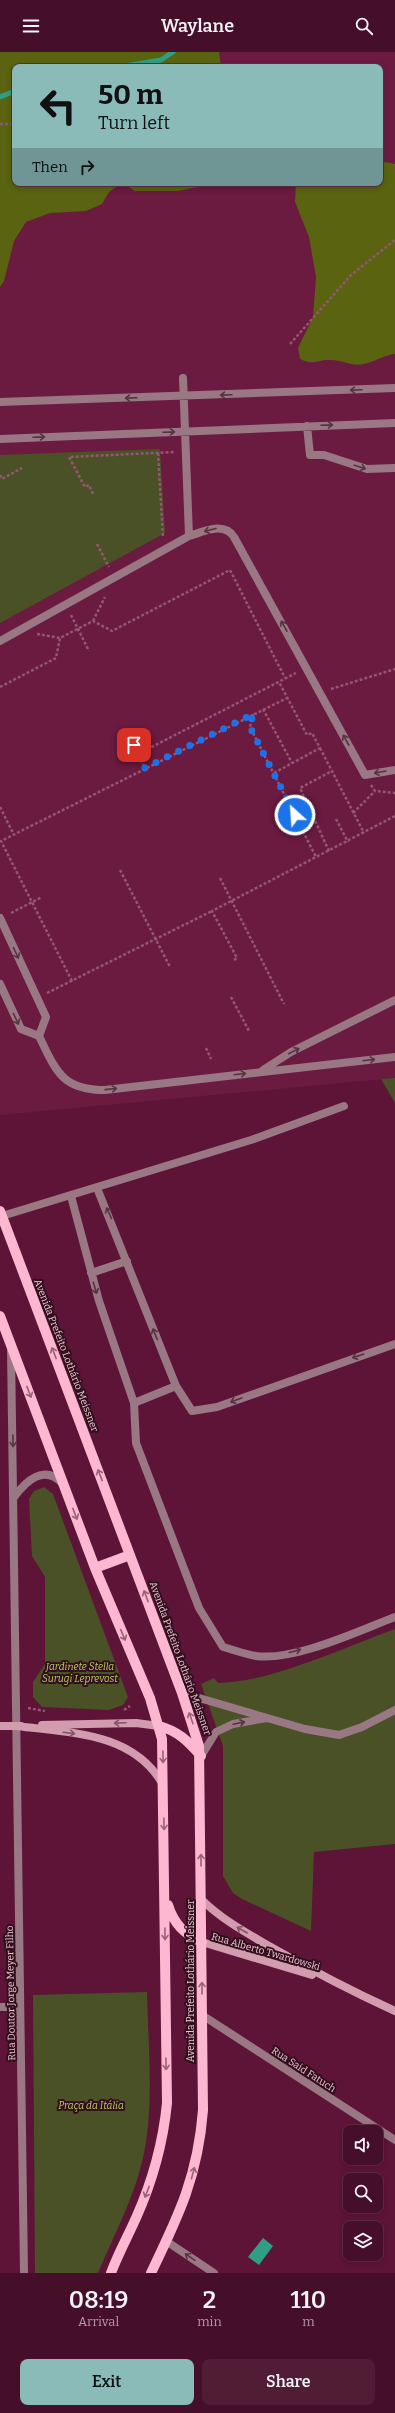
<!DOCTYPE html>
<meta charset="utf-8">
<style>
:root{--surface:#460f29;--page:#501d35;--text:#f1f3f6;--muted:#b09ca8;--line:#5e2f46;--accent:#8bbbb9}
body{margin:0;font-family:Bitter,serif;background:var(--page);color:var(--text);height:100vh;display:flex;flex-direction:column;font-size:15px;white-space:nowrap}
*{box-sizing:border-box;margin:0}
p{font-size:13px;color:var(--muted)}
.icon{flex:none;width:22px;height:22px;fill:none;stroke:currentColor;stroke-width:2;stroke-linecap:round;stroke-linejoin:round}
.map{position:relative;height:2221px;overflow:hidden}
.sheet{display:flex;flex-direction:column;background:var(--surface);flex:1}
.sheet>*{flex:none}
.banner{position:absolute;left:12px;top:12px;width:371px;height:122px;border-radius:8px;box-shadow:0 2px 6px #0003,0 0 0 1px var(--line);background:#8bbbb9;color:#111;overflow:hidden}
.buttons{position:absolute;left:343px;top:2073px;display:grid;gap:8px}
.buttons a{display:grid;place-items:center;width:40px;height:40px;border-radius:8px;background:var(--surface);box-shadow:0 2px 6px #0003,0 0 0 1px var(--line);font-size:20px}
.pin{position:absolute;display:grid;place-items:center;width:34px;height:34px;color:#fff;margin:-17px;border-radius:8px;box-shadow:0 2px 6px #0006}
.me{position:absolute;width:44px;margin:-22px;rotate:334deg;stroke-linejoin:round;filter:drop-shadow(0 0 3px #0008)}
.turn{display:flex;align-items:center;gap:14px;height:84px;padding:0 20px;font-size:18px}
.turn .icon{width:52px;height:52px;stroke-width:2.5}
.turn b{display:block;font-size:28px;line-height:34px}
.then{display:flex;align-items:center;height:38px;padding:0 20px;background:#0003;gap:8px;font-size:15px}
.eta{display:flex;justify-content:space-evenly;align-items:center;height:68px;text-align:center}
.eta b{font-size:24px;font-weight:600;line-height:28px}
.primary-button{display:flex;gap:8px;margin-top:auto;padding:8px 20px}
.primary-button a{flex:1;height:46px;border-radius:8px;background:var(--accent);color:#111;font-size:16px;font-weight:600;line-height:46px;text-align:center}
.primary-button a+a{background:var(--page);color:var(--text)}
header{display:flex;justify-content:space-between;align-items:center;height:52px;padding:0 20px;background:var(--surface);font-size:18px;font-weight:600}
.map>svg:first-child{display:block}
.built{fill:#6b1a40;fill-rule:evenodd}
.green{fill:#4b5126}
.forest{fill:#5a630f}
.water{fill:#309d86}
.lines{fill:none;stroke-linecap:round;stroke-linejoin:round}
.stream{stroke:#309d86;stroke-width:5}
.path{stroke:#945671;stroke-width:2.5;stroke-dasharray:3 2;stroke-linecap:butt}
.service{stroke:#997783;stroke-width:8}
.minor{stroke:#997783;stroke-width:8}
.secondary{stroke:#d29bae;stroke-width:8}
.primary{stroke:#fdb7d0;stroke-width:10}
.oneway{stroke:#553441}
.oneway2{stroke:#966476}
.oneway3{stroke:#815666}
.route{stroke:#1a73e8;stroke-width:7;stroke-dasharray:0 12.6}
.labels{text-anchor:middle;stroke-width:4;stroke-linejoin:round;paint-order:stroke}
.street-label{font-size:10px;fill:#f0c3d2;stroke:#30101d}
.park-label{font-size:10px;font-style:italic;fill:#bccb60;stroke:#30101d}
</style>
<header><svg class="icon" aria-label="menu" viewBox="0 0 24 24"><path d="M4 6h16M4 12h16M4 18h16"/></svg>Waylane<svg class="icon" aria-label="search" viewBox="0 0 24 24"><circle cx="10" cy="10" r="6"/><path d="M15 15l6 6"/></svg></header>
<div class="map">
<svg width="395" height="2221" viewBox="0 0 395 2221">
<rect width="100%" height="100%" fill="#5d1437"/>
<!-- built -->
<path class="built" d="M0 0H395V1026L0 1063ZM15 15H380V131H15Z"/>
<!-- green -->
<path class="green" d="M160 397 165 481 0 571V403Z
M395 1026V1051L381 1027Z
M44 1435 53 1442 128 1645 123 1653 109 1658 42 1655 33 1645V1630L45 1612V1525L32 1504 29 1447 34 1439Z
M395 1577V1792L314 1800 311 1879 242 1847 233 1841 223 1824V1694L201 1632 214 1626 218 1631C269 1631 345 1595 395 1577Z
M147 1940C148 1994 155 2058 142 2110 133 2148 113 2185 98 2221H35L33 1943Z"/>
<!-- forest -->
<path class="forest" d="M0 0H219L221 15H15V131H218L178 139H135L122 131 109 140 102 152 86 159 50 161 26 170 14 189 4 229 0 235Z
M380 109 395 112V302C385 303 378 308 368 311 352 316 345 308 331 308 318 307 314 314 300 307L298 296 313 265 316 225 309 185 295 150 296 131H380Z"/>
<!-- water -->
<path class="water" d="M263 2186 273 2194 259 2213 248 2205Z"/>
<g class="lines">
<!-- stream -->
<path class="stream" d="M119 15 161 8 173 0
M0 45 15 39"/>
<!-- path -->
<path class="path" d="M0 72H15
M290 292 351 223 395 188
M158 401 163 485
M0 423 2 427 22 416
M93 442 89 433 85 435 69 405 175 400
M97 492 109 515
M71 563 89 599
M93 569 105 545
M37 582 60 586
M0 635 56 606 60 586 93 569 112 579 230 518 285 626
M331 637 395 617
M263 657 292 711
M253 662 250 675 316 805
M130 685 146 719
M320 696 364 781
M138 702 296 621
M274 721 320 696 312 681 307 683 279 630
M371 733 375 739 395 741
M0 755 14 783
M353 761 375 739
M336 767 348 790
M329 799 300 736 332 719
M120 818 170 915
M220 826 284 952
M11 861 42 845
M234 908 237 906 212 859 395 764
M72 929 1 789 287 646
M47 941 212 859
M231 945 249 979
M206 996 211 1007
M28 1656 45 1659
M124 1658 130 1654"/>
<!-- service -->
<path class="service" d="M183 326 189 484
M0 350 395 336
M307 374 310 403H324L367 417 395 416
M0 387 395 371
M0 589 189 484C203 480 224 469 234 485L365 723 395 718
M0 866 46 965 39 984
M0 932 21 977 39 984C56 1019 62 1038 105 1038L395 1005
M263 1018 291 1000 395 948
M97 1136 176 1334 192 1359 217 1355 395 1292
M71 1144 99 1249 134 1351 136 1391 199 1556 223 1595C234 1598 245 1602 256 1604 295 1609 358 1579 395 1565
M2 1164 251 1088 344 1054
M91 1221 127 1209
M134 1351 176 1334
M182 1641 305 1677 339 1683 362 1675 395 1658
M201 1704 216 1680 233 1672 267 1666"/>
<!-- minor -->
<path class="minor" d="M11 1298 24 2221
M14 1445C26 1429 44 1412 62 1431
M0 1955H20
M202 1963 395 2088
M166 2189 214 2221"/>
<!-- secondary -->
<path class="secondary" d="M42 1673 136 1671 159 1674
M0 1674H21
M17 1674C70 1681 132 1680 162 1731
M201 1847C221 1867 245 1880 269 1894 311 1918 351 1939 395 1959
M202 1890 312 1923"/>
<!-- primary -->
<path class="primary" d="M0 1159 182 1641 199 1694 203 2058C198 2124 179 2163 151 2221
M0 1264 95 1516 150 1646 162 1687 167 2051C163 2092 153 2128 136 2166 128 2184 118 2202 111 2221
M95 1516 130 1503
M159 1674C178 1679 188 1689 201 1704
M168 1853C174 1872 184 1882 202 1890"/>
</g>
<!-- one-way arrows -->
<defs><path id="oneway-shaft" d="M-6 0H5M1.5-3L5.5 0L1.5 3" fill="none" stroke-width="1.6" stroke-linecap="round" stroke-linejoin="round"/></defs>
<g class="oneway">
<use href="#oneway-shaft" transform="translate(356 338) rotate(178)"/>
<use href="#oneway-shaft" transform="translate(226 343) rotate(178)"/>
<use href="#oneway-shaft" transform="translate(131 346) rotate(178)"/>
<use href="#oneway-shaft" transform="translate(327 373) rotate(-2)"/>
<use href="#oneway-shaft" transform="translate(169 380) rotate(-2)"/>
<use href="#oneway-shaft" transform="translate(39 385) rotate(-2)"/>
<use href="#oneway-shaft" transform="translate(360 415) rotate(18)"/>
<use href="#oneway-shaft" transform="translate(210 478) rotate(166)"/>
<use href="#oneway-shaft" transform="translate(284 574) rotate(-119)"/>
<use href="#oneway-shaft" transform="translate(346 688) rotate(-119)"/>
<use href="#oneway-shaft" transform="translate(380 720) rotate(170)"/>
<use href="#oneway-shaft" transform="translate(16 901) rotate(65)"/>
<use href="#oneway-shaft" transform="translate(16 967) rotate(65)"/>
<use href="#oneway-shaft" transform="translate(294 999) rotate(-28)"/>
<use href="#oneway-shaft" transform="translate(369 1008) rotate(-7)"/>
<use href="#oneway-shaft" transform="translate(240 1022) rotate(-7)"/>
<use href="#oneway-shaft" transform="translate(111 1037) rotate(-6)"/>
<use href="#oneway-shaft" transform="translate(109 1161) rotate(-114)"/>
<use href="#oneway-shaft" transform="translate(95 1236) rotate(74)"/>
<use href="#oneway-shaft" transform="translate(155 1282) rotate(-112)"/>
<use href="#oneway-shaft" transform="translate(358 1304) rotate(161)"/>
<use href="#oneway-shaft" transform="translate(236 1348) rotate(160)"/>
<use href="#oneway-shaft" transform="translate(13 1389) rotate(89)"/>
<use href="#oneway-shaft" transform="translate(295 1599) rotate(-15)"/>
<use href="#oneway-shaft" transform="translate(239 1671) rotate(-12)"/>
<use href="#oneway-shaft" transform="translate(190 2205) rotate(-146)"/>
</g>
<g class="oneway2">
<use href="#oneway-shaft" transform="translate(54 1301) rotate(-111)"/>
<use href="#oneway-shaft" transform="translate(29 1340) rotate(69)"/>
<use href="#oneway-shaft" transform="translate(100 1423) rotate(-111)"/>
<use href="#oneway-shaft" transform="translate(75 1462) rotate(69)"/>
<use href="#oneway-shaft" transform="translate(146 1544) rotate(-111)"/>
<use href="#oneway-shaft" transform="translate(123 1583) rotate(67)"/>
<use href="#oneway-shaft" transform="translate(191 1666) rotate(-109)"/>
<use href="#oneway-shaft" transform="translate(163 1705) rotate(89)"/>
<use href="#oneway-shaft" transform="translate(164 1772) rotate(89)"/>
<use href="#oneway-shaft" transform="translate(201 1808) rotate(-90)"/>
<use href="#oneway-shaft" transform="translate(165 1882) rotate(89)"/>
<use href="#oneway-shaft" transform="translate(202 1936) rotate(-90)"/>
<use href="#oneway-shaft" transform="translate(166 2012) rotate(89)"/>
<use href="#oneway-shaft" transform="translate(193 2121) rotate(-75)"/>
<use href="#oneway-shaft" transform="translate(147 2140) rotate(111)"/>
</g>
<g class="oneway3">
<use href="#oneway-shaft" transform="translate(120 1671) rotate(178)"/>
<use href="#oneway-shaft" transform="translate(69 1681) rotate(7)"/>
<use href="#oneway-shaft" transform="translate(242 1878) rotate(-150)"/>
</g>
<g class="lines">
<!-- route -->
<path class="route" d="M134 693 145 716 253 662 250 675 295 763"/>
</g>
<g class="labels">
<!-- street labels -->
<g class="street-label">
<text transform="translate(67 1303) rotate(69)" y="4">Avenida Prefeito Lothário Meissner</text>
<text transform="translate(181 1606) rotate(70)" y="4">Avenida Prefeito Lothário Meissner</text>
<text transform="translate(266 1899) rotate(16)" y="4">Rua Alberto Twardowski</text>
<text transform="translate(190 1929) rotate(-90)" y="4">Avenida Prefeito Lothário Meissner</text>
<text transform="translate(10 1941) rotate(-91)" y="4">Rua Doutor Jorge Meyer Filho</text>
<text transform="translate(304 2017) rotate(33)" y="4">Rua Said Fatuch</text>
</g>
<!-- park labels -->
<g class="park-label">
<text x="80" y="1618">Jardinete Stella<tspan x="80" dy="12">Surugi Leprevost</tspan></text>
<text x="91" y="2057">Praça da Itália</text>
</g>
</g>
</svg>
<div class="buttons">
<a><svg class="icon" aria-label="sound" viewBox="0 0 24 24"><path d="M4 9h4l5-4v14l-5-4H4zM17 9q2 3 0 6"/></svg></a>
<a><svg class="icon" aria-label="search" viewBox="0 0 24 24"><circle cx="10" cy="10" r="6"/><path d="M15 15l6 6"/></svg></a>
<a><svg class="icon" aria-label="layers" viewBox="0 0 24 24"><path d="M12 4l9 5-9 5-9-5zM3 14l9 5 9-5"/></svg></a>
</div>
<div class="pin" style="left:134px;top:693px;background:#d93025"><svg class="icon" aria-label="arrive" viewBox="0 0 24 24"><path d="M6 21V4h12l-3 4 3 4H6"/></svg></div>
<svg class="me" style="left:295px;top:763px" viewBox="-20 -20 40 40"><circle r="17" fill="#1a73e8" stroke="#fff" stroke-width="3"/><path d="M0-11L8 9 0 5-8 9z" fill="#fff"/></svg>
<div class="banner">
<div class="turn"><svg class="icon" aria-label="left" viewBox="0 0 24 24"><path d="M17 20v-9H6M10 6l-5 5 5 5"/></svg><div><b>50 m</b>Turn left</div></div>
<div class="then">Then<svg class="icon" aria-label="right" viewBox="0 0 24 24"><path d="M7 20v-9h11M14 6l5 5-5 5"/></svg></div>
</div>
</div>
<section class="sheet">
<div class="eta">
<div><b>08:19</b><p>Arrival</p></div>
<div><b>2</b><p>min</p></div>
<div><b>110</b><p>m</p></div>
</div>
<div class="primary-button"><a>Exit</a><a>Share</a></div>
</section>
